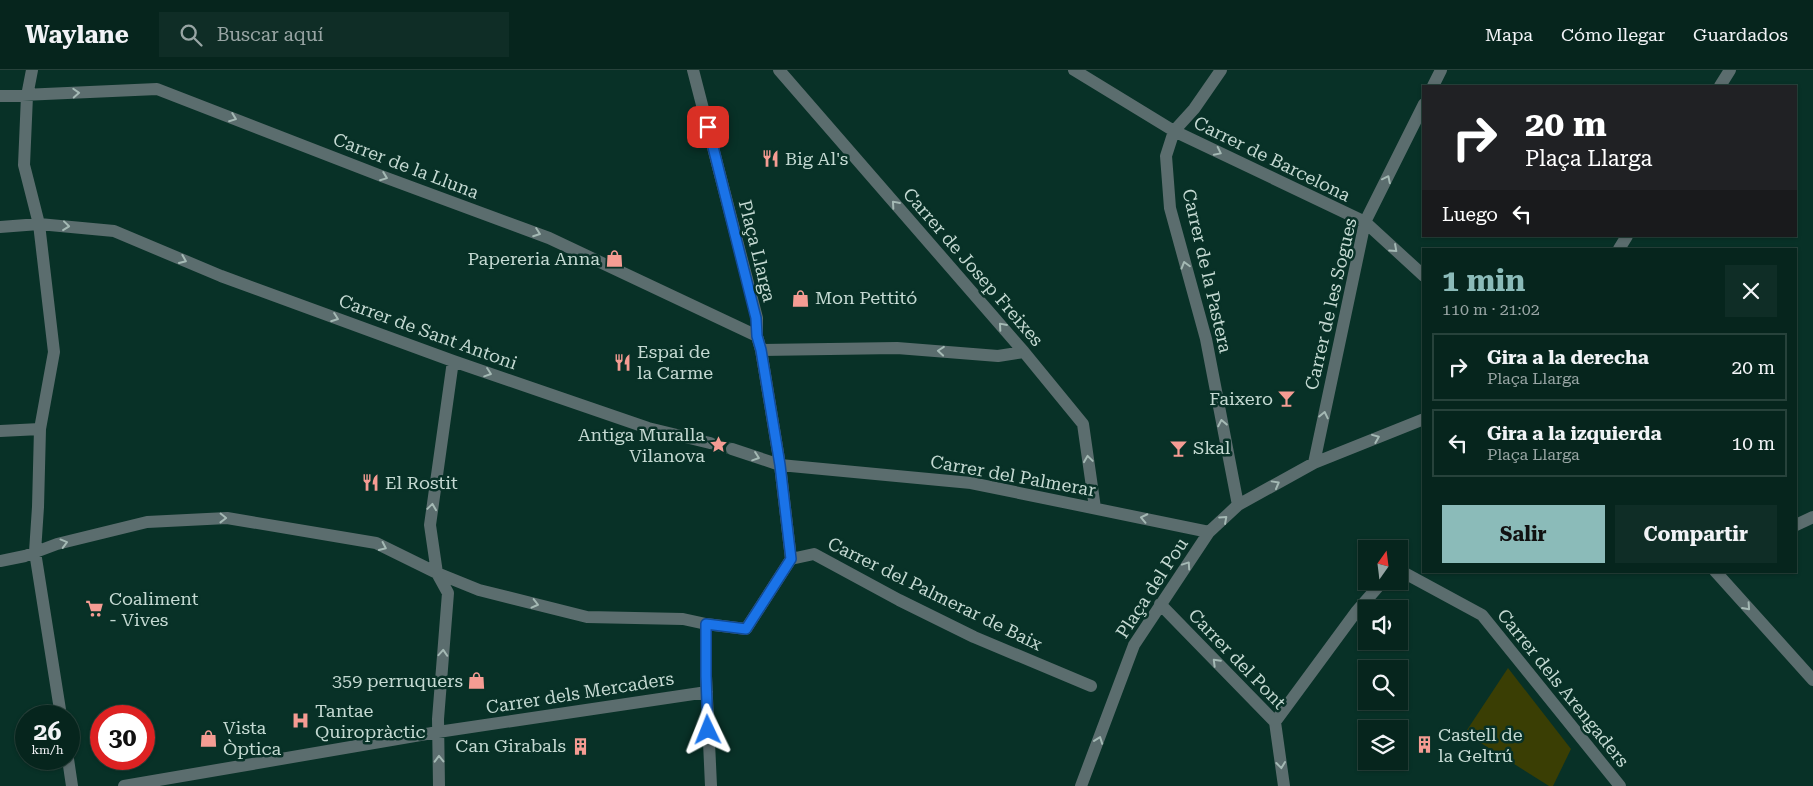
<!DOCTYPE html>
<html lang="es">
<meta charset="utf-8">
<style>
:root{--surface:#06251d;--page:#0f2d26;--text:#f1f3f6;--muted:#98a5a4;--line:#27423b;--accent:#8bbbb9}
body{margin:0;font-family:"Roboto Serif",serif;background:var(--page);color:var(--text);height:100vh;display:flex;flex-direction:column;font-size:19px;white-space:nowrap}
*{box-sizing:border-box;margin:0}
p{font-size:16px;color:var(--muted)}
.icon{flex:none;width:28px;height:28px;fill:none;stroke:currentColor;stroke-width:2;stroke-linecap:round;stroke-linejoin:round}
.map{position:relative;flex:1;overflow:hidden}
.side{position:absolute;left:1422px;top:178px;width:375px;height:325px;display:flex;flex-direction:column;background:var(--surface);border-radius:0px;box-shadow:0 1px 4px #0004,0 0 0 1px var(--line)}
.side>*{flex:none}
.guide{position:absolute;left:1422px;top:15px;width:375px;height:152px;border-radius:0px;box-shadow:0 1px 4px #0004,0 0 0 1px var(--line);background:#202124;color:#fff;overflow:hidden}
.needle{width:32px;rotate:14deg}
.fabs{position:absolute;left:1358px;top:470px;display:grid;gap:10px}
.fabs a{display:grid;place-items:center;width:50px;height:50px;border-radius:0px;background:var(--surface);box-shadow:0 1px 4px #0004,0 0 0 1px var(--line);font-size:25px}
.speed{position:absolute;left:15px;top:635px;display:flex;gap:10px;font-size:25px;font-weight:700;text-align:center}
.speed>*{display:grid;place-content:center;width:65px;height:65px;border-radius:50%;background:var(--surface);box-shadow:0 1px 4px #0004,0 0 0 1px var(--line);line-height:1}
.speed small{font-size:12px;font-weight:400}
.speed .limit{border:8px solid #d22;background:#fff;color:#111}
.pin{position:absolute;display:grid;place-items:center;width:42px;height:42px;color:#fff;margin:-21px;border-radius:10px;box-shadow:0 2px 8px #0006}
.me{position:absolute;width:55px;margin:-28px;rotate:358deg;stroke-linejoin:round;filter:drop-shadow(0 0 4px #0008)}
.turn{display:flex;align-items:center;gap:18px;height:105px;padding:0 20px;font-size:22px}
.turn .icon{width:65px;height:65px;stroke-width:2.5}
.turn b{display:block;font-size:35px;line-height:42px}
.then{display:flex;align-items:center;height:48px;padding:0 20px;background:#0003;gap:10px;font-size:19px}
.round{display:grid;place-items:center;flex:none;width:52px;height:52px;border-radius:0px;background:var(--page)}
.summary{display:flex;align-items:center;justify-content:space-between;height:85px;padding:0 20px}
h1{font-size:30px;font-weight:700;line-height:38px;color:var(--accent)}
.button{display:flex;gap:10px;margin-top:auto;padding:10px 20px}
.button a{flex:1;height:58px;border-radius:0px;background:var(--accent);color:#111;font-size:20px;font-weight:700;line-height:58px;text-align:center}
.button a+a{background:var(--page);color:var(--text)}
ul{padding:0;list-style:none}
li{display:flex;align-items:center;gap:15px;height:68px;margin:0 10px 8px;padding:0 10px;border:2px solid var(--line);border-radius:0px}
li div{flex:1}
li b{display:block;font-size:19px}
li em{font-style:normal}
header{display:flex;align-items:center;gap:30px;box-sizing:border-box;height:70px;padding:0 25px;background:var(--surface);border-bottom:1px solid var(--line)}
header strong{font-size:24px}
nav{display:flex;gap:28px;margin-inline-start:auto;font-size:18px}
.search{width:350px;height:45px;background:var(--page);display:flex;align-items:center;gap:12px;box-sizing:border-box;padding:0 18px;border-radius:0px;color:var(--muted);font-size:19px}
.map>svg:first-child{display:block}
.green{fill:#3a3e04}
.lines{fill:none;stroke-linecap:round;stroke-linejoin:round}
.minor-tunnel{stroke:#244a41;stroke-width:12;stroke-dasharray:12 6;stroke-linecap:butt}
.minor{stroke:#5b6d6e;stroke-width:12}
.oneway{stroke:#a4b9b4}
.route-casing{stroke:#114b97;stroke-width:12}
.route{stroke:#1a73e8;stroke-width:9}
.labels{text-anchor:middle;stroke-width:5;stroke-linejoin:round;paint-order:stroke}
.poi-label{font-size:18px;fill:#c4d9d2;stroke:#083127;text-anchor:start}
.street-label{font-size:18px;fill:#c4d9d2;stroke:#083127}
</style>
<header>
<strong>Waylane</strong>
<div class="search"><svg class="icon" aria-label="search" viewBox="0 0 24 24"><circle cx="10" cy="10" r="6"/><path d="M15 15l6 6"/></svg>Buscar aquí</div>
<nav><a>Mapa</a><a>Cómo llegar</a><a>Guardados</a></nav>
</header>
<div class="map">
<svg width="1813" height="716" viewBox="0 0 1813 716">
<rect width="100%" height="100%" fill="#083127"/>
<!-- green -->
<path class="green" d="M1508 598 1571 679 1553 716H1549L1465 663Z"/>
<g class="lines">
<!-- minor-tunnel -->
<path class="minor-tunnel" d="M710 373 732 379"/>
<!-- minor -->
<path class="minor" d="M32 0 27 26 24 95 39 154 54 282 40 359 38 437 35 482 61 646
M779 0 1024 282 1083 354 1095 438
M1074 0 1174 61 1365 152 1424 206
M1221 0 1194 39 1174 61 1166 86 1170 138 1206 269 1238 435
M1433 16 1441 0
M1720 16 1730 0
M0 26 157 19 384 107 549 168 757 266
M0 157 39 154 114 161 221 206 453 291 648 358 710 373
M1619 179 1627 166
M761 280 897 278 998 286 1024 282
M0 361 40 359
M732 379 780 395 971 413 1209 462
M1314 393 1365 152 1424 34
M1796 455 1813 447
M791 489 814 484 899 530 974 567 1091 616
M0 491 25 486 57 474 147 452 227 448 376 473 437 503 479 520 587 547 683 549 706 554 746 559 791 489 780 395 761 280 757 266V248L693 0
M1399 500 1482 545 1620 716
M1715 501 1813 610
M1160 534 1275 652 1284 716
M706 554V606L711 716
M1275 652 1356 542 1383 511
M68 689 72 716
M124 716 438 662 707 622
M439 716 438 649 448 523 437 503 430 455 453 291
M1081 716 1134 575 1209 462 1238 435 1314 393 1424 349"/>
</g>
<!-- one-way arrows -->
<defs><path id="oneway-chevron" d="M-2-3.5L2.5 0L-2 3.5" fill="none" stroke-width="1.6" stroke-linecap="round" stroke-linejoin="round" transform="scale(1.25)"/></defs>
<g class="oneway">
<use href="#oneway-chevron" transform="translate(76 23) rotate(-3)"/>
<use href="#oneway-chevron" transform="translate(233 48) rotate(21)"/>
<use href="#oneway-chevron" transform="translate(1218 82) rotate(26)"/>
<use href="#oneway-chevron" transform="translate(384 107) rotate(21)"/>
<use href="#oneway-chevron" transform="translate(1387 109) rotate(-64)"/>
<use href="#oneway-chevron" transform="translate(895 134) rotate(-131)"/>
<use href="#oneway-chevron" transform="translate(66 156) rotate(6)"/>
<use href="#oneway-chevron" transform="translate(537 163) rotate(20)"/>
<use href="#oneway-chevron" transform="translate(1394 179) rotate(42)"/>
<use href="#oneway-chevron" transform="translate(183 190) rotate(23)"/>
<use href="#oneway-chevron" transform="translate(1185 195) rotate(-106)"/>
<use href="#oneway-chevron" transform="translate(335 248) rotate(20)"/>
<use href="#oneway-chevron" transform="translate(1002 256) rotate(-131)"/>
<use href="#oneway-chevron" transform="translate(941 281) rotate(-175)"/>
<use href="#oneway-chevron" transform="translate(488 303) rotate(19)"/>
<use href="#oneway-chevron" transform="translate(1324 345) rotate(-78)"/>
<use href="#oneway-chevron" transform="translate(1222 353) rotate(-101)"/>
<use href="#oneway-chevron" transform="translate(1376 368) rotate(-22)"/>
<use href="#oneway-chevron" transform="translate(756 387) rotate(19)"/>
<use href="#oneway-chevron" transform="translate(1088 389) rotate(-98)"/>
<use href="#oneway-chevron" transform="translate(1276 414) rotate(-29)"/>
<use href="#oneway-chevron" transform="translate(432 437) rotate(-82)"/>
<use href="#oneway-chevron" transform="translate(223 448) rotate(1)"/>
<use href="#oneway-chevron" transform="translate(1144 448) rotate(-168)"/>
<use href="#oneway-chevron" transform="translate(1224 449) rotate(-42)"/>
<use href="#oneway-chevron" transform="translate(64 473) rotate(-15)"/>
<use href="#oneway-chevron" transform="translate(383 477) rotate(25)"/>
<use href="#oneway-chevron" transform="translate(1187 495) rotate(-56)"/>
<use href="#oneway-chevron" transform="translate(535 534) rotate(14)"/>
<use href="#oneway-chevron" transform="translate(1747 537) rotate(48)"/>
<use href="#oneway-chevron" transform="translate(443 583) rotate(-86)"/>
<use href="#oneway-chevron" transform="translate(1216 592) rotate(-135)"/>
<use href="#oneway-chevron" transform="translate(1099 670) rotate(-70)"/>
<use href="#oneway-chevron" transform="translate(439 689) rotate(-91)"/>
<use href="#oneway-chevron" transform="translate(1281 695) rotate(83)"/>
</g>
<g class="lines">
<defs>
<path id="route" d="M708 57 756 248 757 266 761 280 780 395 791 489 746 559 706 554V606L708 660"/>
</defs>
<!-- route casing -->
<use href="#route" class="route-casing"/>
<!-- route -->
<use href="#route" class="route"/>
</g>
<!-- icons -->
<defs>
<symbol id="restaurant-bare" viewBox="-9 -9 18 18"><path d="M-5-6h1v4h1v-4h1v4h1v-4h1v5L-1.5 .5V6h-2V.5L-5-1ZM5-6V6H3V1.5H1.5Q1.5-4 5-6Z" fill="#f59c93" stroke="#083127" stroke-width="2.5" paint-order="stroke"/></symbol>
<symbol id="shop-bare" viewBox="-9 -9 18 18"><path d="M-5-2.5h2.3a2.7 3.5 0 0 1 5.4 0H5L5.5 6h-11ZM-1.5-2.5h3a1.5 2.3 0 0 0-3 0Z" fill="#f59c93" stroke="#083127" stroke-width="2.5" paint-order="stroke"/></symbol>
<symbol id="bar-bare" viewBox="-9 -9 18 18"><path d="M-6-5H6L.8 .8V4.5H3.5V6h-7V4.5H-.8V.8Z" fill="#f59c93" stroke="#083127" stroke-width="2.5" paint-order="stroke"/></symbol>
<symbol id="sight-bare" viewBox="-9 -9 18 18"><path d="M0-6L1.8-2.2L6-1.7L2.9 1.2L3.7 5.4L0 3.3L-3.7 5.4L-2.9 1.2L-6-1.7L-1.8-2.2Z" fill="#f59c93" stroke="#083127" stroke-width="2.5" paint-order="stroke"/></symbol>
<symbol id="supermarket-bare" viewBox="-9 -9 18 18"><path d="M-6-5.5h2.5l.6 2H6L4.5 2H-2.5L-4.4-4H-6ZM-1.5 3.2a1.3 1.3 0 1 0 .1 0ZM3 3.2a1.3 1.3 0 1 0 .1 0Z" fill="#f59c93" stroke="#083127" stroke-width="2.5" paint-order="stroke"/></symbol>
<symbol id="hospital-bare" viewBox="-9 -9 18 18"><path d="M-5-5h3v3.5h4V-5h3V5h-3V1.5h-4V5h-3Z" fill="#f59c93" stroke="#083127" stroke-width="2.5" paint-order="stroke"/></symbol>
<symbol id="building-bare" viewBox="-9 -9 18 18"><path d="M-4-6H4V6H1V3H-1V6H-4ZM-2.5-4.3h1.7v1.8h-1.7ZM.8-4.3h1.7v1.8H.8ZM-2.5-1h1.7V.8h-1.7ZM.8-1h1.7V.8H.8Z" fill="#f59c93" stroke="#083127" stroke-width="2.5" paint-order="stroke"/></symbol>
</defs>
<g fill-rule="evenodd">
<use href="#restaurant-bare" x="758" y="76" width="25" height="25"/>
<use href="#shop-bare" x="602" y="176" width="25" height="25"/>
<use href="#shop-bare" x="788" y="216" width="25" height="25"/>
<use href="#restaurant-bare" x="610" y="280" width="25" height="25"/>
<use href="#bar-bare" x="1274" y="316" width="25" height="25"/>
<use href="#sight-bare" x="706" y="362" width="25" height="25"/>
<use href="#bar-bare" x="1166" y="366" width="25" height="25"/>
<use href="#restaurant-bare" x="358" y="400" width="25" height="25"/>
<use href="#supermarket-bare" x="82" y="526" width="25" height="25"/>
<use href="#shop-bare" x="464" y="598" width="25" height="25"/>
<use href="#hospital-bare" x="288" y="638" width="25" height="25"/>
<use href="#shop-bare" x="196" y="656" width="25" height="25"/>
<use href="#building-bare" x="1412" y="662" width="25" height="25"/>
<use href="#building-bare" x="568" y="664" width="25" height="25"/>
</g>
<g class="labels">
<!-- poi labels -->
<g class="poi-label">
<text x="785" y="95">Big Al's</text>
<text x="600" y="195" text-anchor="end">Papereria Anna</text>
<text x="815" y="234">Mon Pettitó</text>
<text x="637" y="288">Espai de<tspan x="637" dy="21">la Carme</tspan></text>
<text x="1273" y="335" text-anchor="end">Faixero</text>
<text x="705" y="371" text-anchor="end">Antiga Muralla<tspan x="705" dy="21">Vilanova</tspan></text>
<text x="1193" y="384">Skal</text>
<text x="385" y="419">El Rostit</text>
<text x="109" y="535">Coaliment<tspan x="109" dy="21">- Vives</tspan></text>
<text x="463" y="617" text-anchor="end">359 perruquers</text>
<text x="315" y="647">Tantae<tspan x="315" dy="21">Quiropràctic</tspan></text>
<text x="223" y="664">Vista<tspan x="223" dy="21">Òptica</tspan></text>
<text x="1438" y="671">Castell de<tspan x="1438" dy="21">la Geltrú</tspan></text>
<text x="566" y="682" text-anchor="end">Can Girabals</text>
</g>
<!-- street labels -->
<g class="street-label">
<text transform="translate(1272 89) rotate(26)" y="6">Carrer de Barcelona</text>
<text transform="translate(406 96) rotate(21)" y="6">Carrer de la Lluna</text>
<text transform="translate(757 181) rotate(76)" y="6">Plaça Llarga</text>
<text transform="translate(973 197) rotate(49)" y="6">Carrer de Josep Freixes</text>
<text transform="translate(1207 201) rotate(77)" y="6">Carrer de la Pastera</text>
<text transform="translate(1331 234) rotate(-77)" y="6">Carrer de les Sogues</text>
<text transform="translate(428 262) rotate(20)" y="6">Carrer de Sant Antoni</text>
<text transform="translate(1013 406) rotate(10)" y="6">Carrer del Palmerar</text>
<text transform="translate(1152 518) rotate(-57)" y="6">Plaça del Pou</text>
<text transform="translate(935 524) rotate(26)" y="6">Carrer del Palmerar de Baix</text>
<text transform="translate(1237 589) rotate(46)" y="6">Carrer del Pont</text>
<text transform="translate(1563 618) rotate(51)" y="6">Carrer dels Arengaders</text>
<text transform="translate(580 623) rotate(-9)" y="6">Carrer dels Mercaders</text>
</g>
</g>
</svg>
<div class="fabs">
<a><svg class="needle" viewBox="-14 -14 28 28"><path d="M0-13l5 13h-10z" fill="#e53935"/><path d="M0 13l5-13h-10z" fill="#98a5a4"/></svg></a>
<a><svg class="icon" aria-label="sound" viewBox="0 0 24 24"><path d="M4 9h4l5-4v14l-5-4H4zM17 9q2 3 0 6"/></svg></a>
<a><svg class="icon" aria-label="search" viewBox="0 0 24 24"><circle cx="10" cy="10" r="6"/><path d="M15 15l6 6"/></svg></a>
<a><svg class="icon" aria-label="layers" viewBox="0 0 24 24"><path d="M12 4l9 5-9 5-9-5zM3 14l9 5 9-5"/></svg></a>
</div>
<div class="speed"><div>26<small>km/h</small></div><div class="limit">30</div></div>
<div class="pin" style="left:708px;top:57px;background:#d93025"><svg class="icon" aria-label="arrive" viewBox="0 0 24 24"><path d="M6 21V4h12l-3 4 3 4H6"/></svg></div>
<svg class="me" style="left:708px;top:660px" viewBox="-20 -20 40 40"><path d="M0-17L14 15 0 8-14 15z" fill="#1a73e8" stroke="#fff" stroke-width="4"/></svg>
<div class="guide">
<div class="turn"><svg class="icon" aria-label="right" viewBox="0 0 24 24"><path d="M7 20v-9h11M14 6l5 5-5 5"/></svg><div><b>20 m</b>Plaça Llarga</div></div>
<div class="then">Luego<svg class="icon" aria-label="left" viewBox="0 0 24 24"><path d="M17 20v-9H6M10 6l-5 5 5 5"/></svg></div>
</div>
<section class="side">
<div class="summary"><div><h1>1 min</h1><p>110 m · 21:02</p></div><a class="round"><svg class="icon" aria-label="close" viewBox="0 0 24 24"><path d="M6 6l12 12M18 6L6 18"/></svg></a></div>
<ul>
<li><svg class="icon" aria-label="right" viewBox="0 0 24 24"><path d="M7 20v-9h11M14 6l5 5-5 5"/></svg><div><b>Gira a la derecha</b><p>Plaça Llarga</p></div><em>20 m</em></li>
<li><svg class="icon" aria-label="left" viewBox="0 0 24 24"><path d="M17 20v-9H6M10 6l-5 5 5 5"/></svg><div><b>Gira a la izquierda</b><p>Plaça Llarga</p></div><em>10 m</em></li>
</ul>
<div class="button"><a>Salir</a><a>Compartir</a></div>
</section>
</div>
